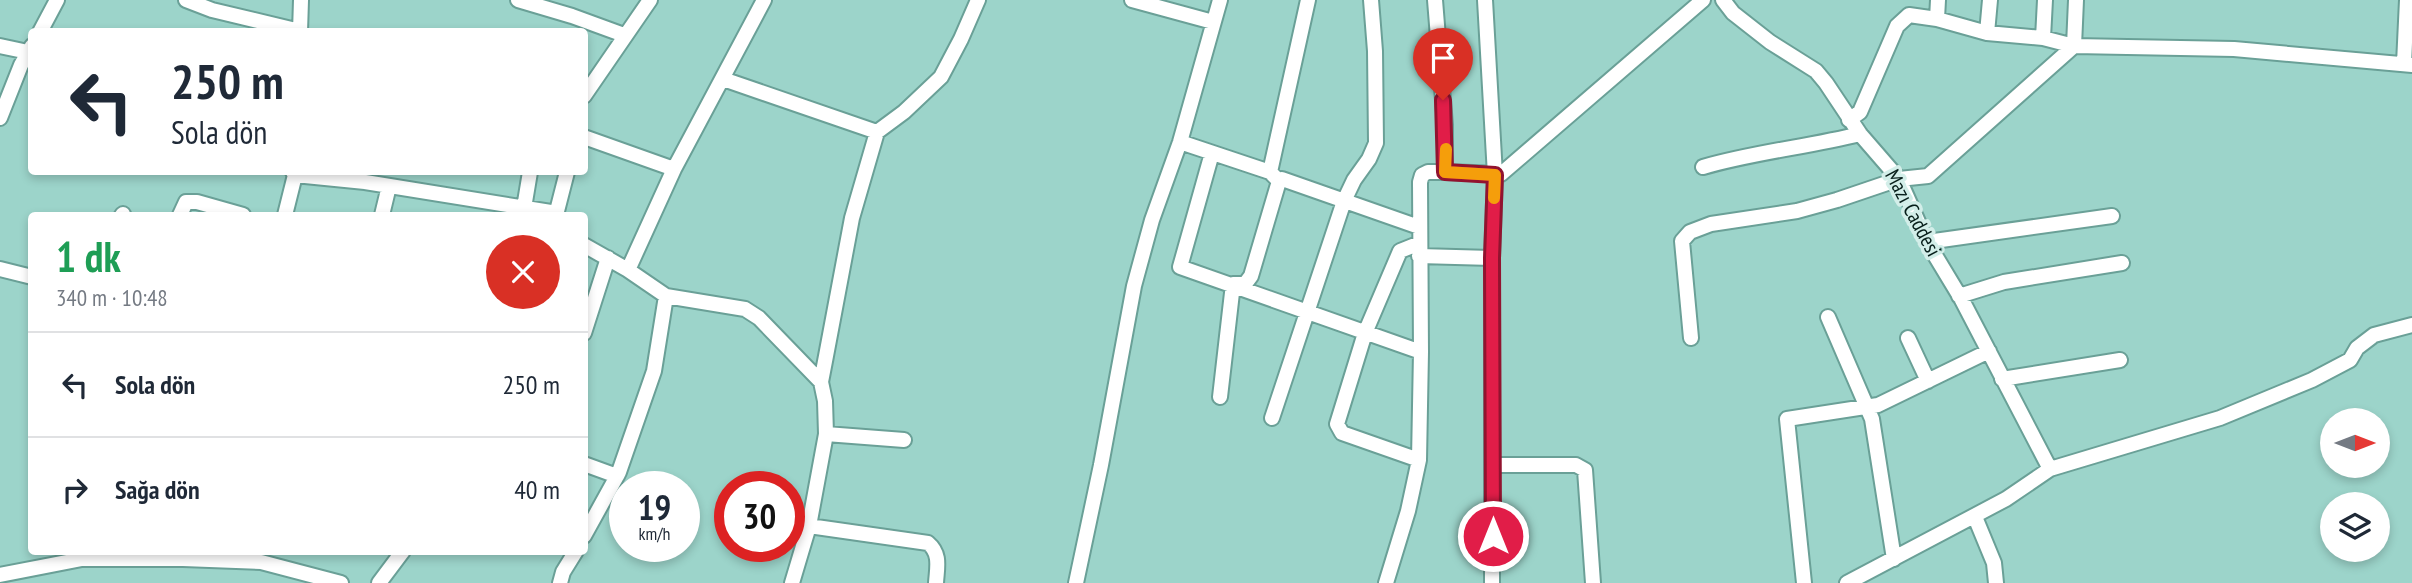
<!DOCTYPE html>
<html lang="tr">
<meta charset="utf-8">
<style>
:root{--surface:#fff;--page:#f6f6f7;--text:#1f2937;--muted:#747a83;--line:#e0e1e3}
body{margin:0;font-family:"PT Sans Narrow",sans-serif;background:var(--page);color:var(--text);height:100vh;display:flex;flex-direction:column;font-size:26px;white-space:nowrap}
*{box-sizing:border-box;margin:0}
p{font-size:23px;color:var(--muted)}
.icon{flex:none;width:38px;height:38px;fill:none;stroke:currentColor;stroke-width:2;stroke-linecap:round;stroke-linejoin:round}
.map{position:relative;flex:1;overflow:hidden}
.side{position:absolute;left:28px;top:212px;width:560px;height:343px;display:flex;flex-direction:column;background:var(--surface);border-radius:7px;box-shadow:0 4px 10px #0003}
.side>*{flex:none}
.hud{position:absolute;left:28px;top:28px;width:560px;height:147px;border-radius:7px;box-shadow:0 4px 10px #0003;background:#fff;color:var(--text);overflow:hidden}
.needle{width:46px;rotate:90deg}
.tools{position:absolute;left:2320px;top:408px;display:grid;gap:14px}
.tools a{display:grid;place-items:center;width:70px;height:70px;border-radius:50%;background:var(--surface);box-shadow:0 4px 10px #0003;font-size:35px}
.speed{position:absolute;left:609px;top:471px;display:flex;gap:14px;font-size:35px;font-weight:700;text-align:center}
.speed>*{display:grid;place-content:center;width:91px;height:91px;border-radius:50%;background:var(--surface);box-shadow:0 4px 10px #0003;line-height:1}
.speed small{font-size:18px;font-weight:400}
.speed .limit{border:10px solid #d22;background:#fff;color:#111}
.pin{position:absolute;display:grid;place-items:center;width:60px;height:60px;color:#fff;margin:-72px -30px;border-radius:50% 50% 50% 0;rotate:-45deg;box-shadow:0 0 7px #0007}
.pin .icon{rotate:45deg}
.me{position:absolute;width:77px;margin:-38px;rotate:0deg;stroke-linejoin:round;filter:drop-shadow(0 0 5px #0008)}
.turn{display:flex;align-items:center;gap:24px;height:147px;padding:0 28px;font-size:32px}
.turn .icon{width:91px;height:91px;stroke-width:2.5}
.turn b{display:block;font-size:49px;line-height:60px}
.round{display:grid;place-items:center;flex:none;width:74px;height:74px;border-radius:37px;background:var(--page)}
.headline{display:flex;align-items:center;justify-content:space-between;height:119px;padding:0 28px}
h1{font-size:42px;font-weight:700;line-height:52px;color:#1e9e55}
ul{padding:0;list-style:none}
li{display:flex;align-items:center;gap:21px;height:105px;padding:0 28px;border-top:2px solid var(--line)}
li div{flex:1}
li b{display:block;font-size:26px}
li em{font-style:normal}
.map>svg:first-child{display:block}
.lines{fill:none;stroke-linecap:round;stroke-linejoin:round}
.minor-casing{stroke:#6aa097;stroke-width:18}
.minor{stroke:#fff;stroke-width:14}
.route-casing{stroke:#92132f;stroke-width:18}
.route{stroke:#e11d48;stroke-width:12}
.slow{stroke:#f59e0b;stroke-width:12}
.labels{text-anchor:middle;stroke-width:7;stroke-linejoin:round;paint-order:stroke}
.street-label{font-size:21px;fill:#071e1a;stroke:#d3eee9}
</style>
<div class="map">
<svg width="2412" height="583" viewBox="0 0 2412 583">
<rect width="100%" height="100%" fill="#9cd4ca"/>
<g class="lines">
<defs>
<path id="minor" d="M186 0 212 10 300 31
M518 0 572 16 624 35
M1132 0 1213 22
M1485 0 1495 175 1492 258V583
M1723 0 1733 13 1770 42 1816 71 1826 83 1860 134 1899 179 1927 242 1962 300 2050 469
M1937 19 1938 0
M40 32 57 0
M300 32 301 0
M1987 33 1990 0
M2043 38 2045 0
M0 46 28 52
M2404 64 2407 0
M723 79 877 132
M584 96 650 0
M0 118 21 65 32 46
M1849 120 1860 112 1897 26 1909 15 1937 19 1987 33 2043 38 2074 46 2234 49 2412 65
M584 137 674 169
M1180 142 1270 172 1279 181 1282 179 1419 227
M1212 153 1180 267 1421 352
M1703 167C1754 152 1808 147 1860 134
M293 172 295 175 365 182 557 213
M1270 172 1308 0
M1445 172 1501 174 1703 0
M524 208 530 172
M122 215 123 214
M180 215 186 202H197L243 215
M285 215 295 175
M382 215 389 186
M556 215 567 172
M1927 242 2112 216
M584 245 628 270 666 296 745 309 759 318 821 382
M1419 256 1492 258
M0 269 32 277
M628 270 674 169 764 0
M1959 296 2004 282 2122 263
M1828 317 1872 419 1894 559
M584 333 608 258
M1691 338 1682 241 1690 232 1711 224 1797 211 1837 200 1899 179 1928 176 2074 46 2076 0
M1908 338 1928 381
M2002 379 2120 360
M1220 397 1233 284H1245L1251 276 1279 181
M1272 418 1344 201 1354 180 1369 159 1376 143 1375 51 1371 0
M826 434 904 440
M1419 460 1342 433 1337 424 1365 333 1400 251 1420 243
M584 464 617 476 619 472 654 371 666 296
M1493 465H1576L1585 470 1593 583
M1975 517 1994 563 1996 583
M809 526 928 543C941 554 937 567 936 583
M584 536 617 476
M0 575 82 559H183L261 562 341 583
M379 583 403 551
M560 583 563 572 576 551
M792 583 809 526 826 434 825 401 821 382 826 356 852 218 877 132 904 112 941 77 961 39 978 0
M1076 583 1101 465 1134 286 1152 220 1180 142 1220 0
M1386 583 1408 511 1419 460 1421 352 1420 182 1422 175 1428 172H1445V125L1435 0
M1804 583 1787 419 1878 405 1989 351
M1847 583 2006 499 2050 469 2220 418 2312 380 2350 360 2357 348 2374 335 2412 325"/>
</defs>
<!-- minor casing -->
<use href="#minor" class="minor-casing"/>
<!-- minor -->
<use href="#minor" class="minor"/>
</g>
<g class="lines">
<defs>
<path id="route" d="M1443 100 1445 172 1495 175 1492 258 1493 536"/>
</defs>
<!-- route casing -->
<use href="#route" class="route-casing"/>
<!-- route -->
<use href="#route" class="route"/>
<!-- slow -->
<path class="slow" d="M1446 149 1445 172 1495 175 1494 198"/>
</g>
<g class="labels">
<!-- street labels -->
<g class="street-label">
<text transform="translate(1913 213) rotate(62)" y="7">Mazı Caddesi</text>
</g>
</g>
</svg>
<div class="tools">
<a><svg class="needle" viewBox="-14 -14 28 28"><path d="M0-13l5 13h-10z" fill="#e53935"/><path d="M0 13l5-13h-10z" fill="#747a83"/></svg></a>
<a><svg class="icon" aria-label="layers" viewBox="0 0 24 24"><path d="M12 4l9 5-9 5-9-5zM3 14l9 5 9-5"/></svg></a>
</div>
<div class="speed"><div>19<small>km/h</small></div><div class="limit">30</div></div>
<div class="pin" style="left:1443px;top:100px;background:#d93025"><svg class="icon" aria-label="arrive" viewBox="0 0 24 24"><path d="M6 21V4h12l-3 4 3 4H6"/></svg></div>
<svg class="me" style="left:1493px;top:536px" viewBox="-20 -20 40 40"><circle r="17" fill="#e11d48" stroke="#fff" stroke-width="3"/><path d="M0-11L8 9 0 5-8 9z" fill="#fff"/></svg>
<div class="hud">
<div class="turn"><svg class="icon" aria-label="left" viewBox="0 0 24 24"><path d="M17 20v-9H6M10 6l-5 5 5 5"/></svg><div><b>250 m</b>Sola dön</div></div>
</div>
<section class="side">
<div class="headline"><div><h1>1 dk</h1><p>340 m · 10:48</p></div><a class="round" style="background:#d93025;color:#fff"><svg class="icon" aria-label="close" viewBox="0 0 24 24"><path d="M6 6l12 12M18 6L6 18"/></svg></a></div>
<ul>
<li><svg class="icon" aria-label="left" viewBox="0 0 24 24"><path d="M17 20v-9H6M10 6l-5 5 5 5"/></svg><div><b>Sola dön</b></div><em>250 m</em></li>
<li><svg class="icon" aria-label="right" viewBox="0 0 24 24"><path d="M7 20v-9h11M14 6l5 5-5 5"/></svg><div><b>Sağa dön</b></div><em>40 m</em></li>
</ul>
</section>
</div>
